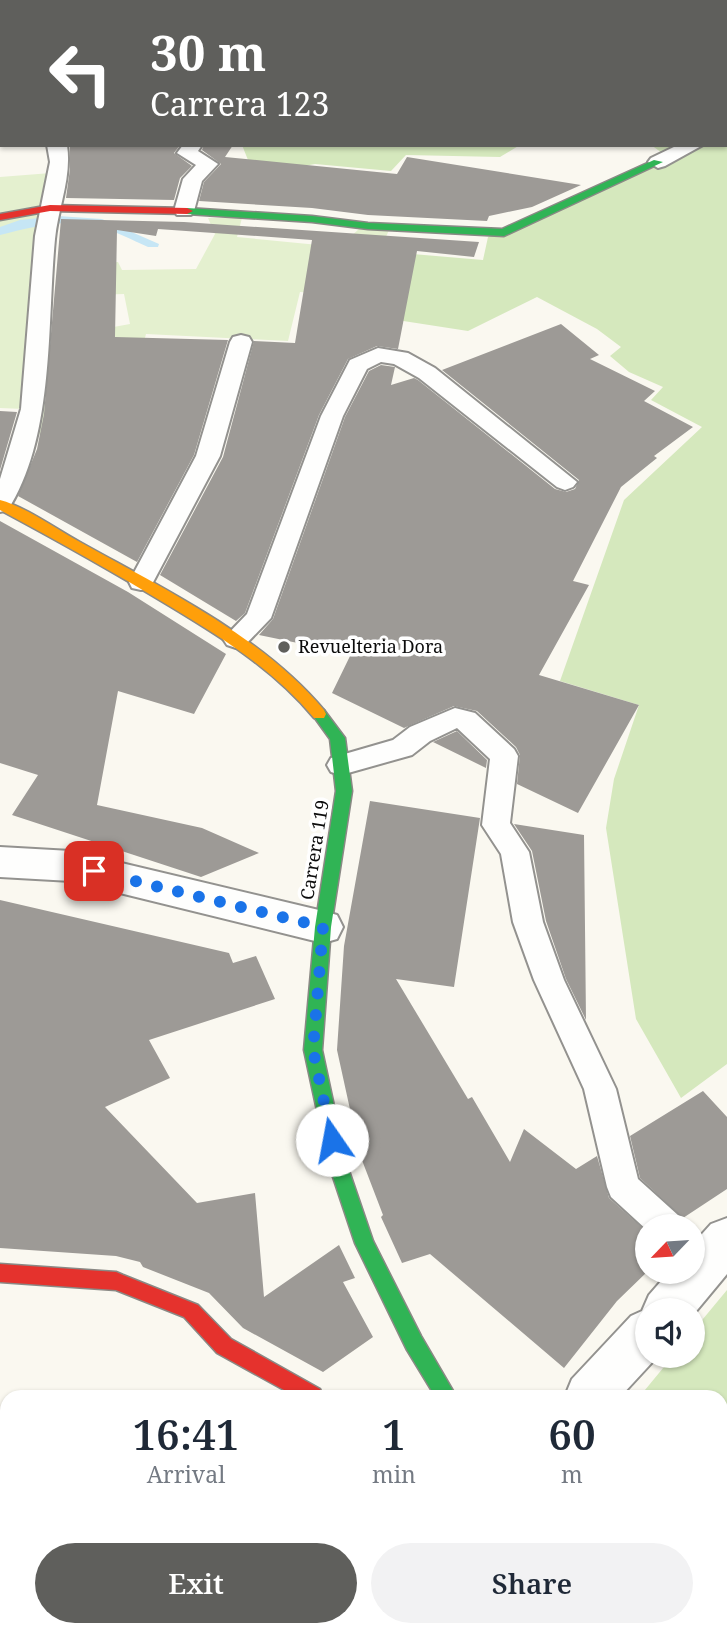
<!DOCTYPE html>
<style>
:root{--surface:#fff;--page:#f2f2f3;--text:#1f2937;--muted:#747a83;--accent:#5f5f5c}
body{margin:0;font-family:"Noto Serif",serif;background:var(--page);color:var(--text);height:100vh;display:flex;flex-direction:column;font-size:26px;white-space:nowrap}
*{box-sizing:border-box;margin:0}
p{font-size:23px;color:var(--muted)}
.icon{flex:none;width:38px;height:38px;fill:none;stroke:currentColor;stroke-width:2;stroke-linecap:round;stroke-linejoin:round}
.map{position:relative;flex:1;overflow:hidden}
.details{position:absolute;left:0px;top:1390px;width:728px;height:247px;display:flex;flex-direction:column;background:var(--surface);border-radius:21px 21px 0 0;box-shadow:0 2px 5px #0004}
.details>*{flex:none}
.top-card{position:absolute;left:0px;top:0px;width:728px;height:147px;box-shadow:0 2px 5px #0004;background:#5f5f5c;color:#fff;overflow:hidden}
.needle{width:46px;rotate:245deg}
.buttons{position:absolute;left:635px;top:1214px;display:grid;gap:14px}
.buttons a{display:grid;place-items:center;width:70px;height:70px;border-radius:50%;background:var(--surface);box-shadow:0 2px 5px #0004;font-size:35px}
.pin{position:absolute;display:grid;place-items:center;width:60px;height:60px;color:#fff;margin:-30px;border-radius:14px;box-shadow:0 4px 10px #0006}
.me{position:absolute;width:77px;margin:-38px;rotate:348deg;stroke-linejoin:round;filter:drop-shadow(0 0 5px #0008)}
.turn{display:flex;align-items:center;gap:24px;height:147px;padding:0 35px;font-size:32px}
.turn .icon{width:91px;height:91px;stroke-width:2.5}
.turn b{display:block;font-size:49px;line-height:60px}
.eta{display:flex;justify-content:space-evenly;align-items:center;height:119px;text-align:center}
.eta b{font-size:42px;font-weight:600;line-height:49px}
.button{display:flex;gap:14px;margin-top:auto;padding:14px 35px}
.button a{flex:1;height:80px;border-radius:42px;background:var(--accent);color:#fff;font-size:28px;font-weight:600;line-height:80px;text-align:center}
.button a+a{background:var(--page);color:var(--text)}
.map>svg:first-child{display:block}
.green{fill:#e4f0cf}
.forest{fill:#d5e8bd}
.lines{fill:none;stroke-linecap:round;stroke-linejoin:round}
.stream{fill:#c6e6f5;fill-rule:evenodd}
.building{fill:#9d9a96}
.lane-casing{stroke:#93928f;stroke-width:4}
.street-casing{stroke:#93928f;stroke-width:4}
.fast-casing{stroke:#8a8985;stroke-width:3}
.slow-casing{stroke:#8a8985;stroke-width:3}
.jam-casing{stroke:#8a8985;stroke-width:3}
.lane{fill:#fefefd;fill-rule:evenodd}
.street{fill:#fefefd;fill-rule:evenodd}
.fast{fill:#30b455;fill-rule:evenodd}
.slow{fill:#ff9f0a;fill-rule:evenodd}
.jam{fill:#e5322d;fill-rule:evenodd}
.route{stroke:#1a73e8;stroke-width:12;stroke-dasharray:0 21.6}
.poi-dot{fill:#5f5f5c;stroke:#fff;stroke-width:2.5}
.labels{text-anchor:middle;stroke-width:7;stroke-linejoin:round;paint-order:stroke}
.poi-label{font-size:18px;fill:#0c0c0c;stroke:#fff;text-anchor:start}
.street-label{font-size:18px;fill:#0c0c0c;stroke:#fff}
</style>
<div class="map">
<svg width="727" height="1635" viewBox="0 0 727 1635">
<rect width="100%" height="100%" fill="#faf8f0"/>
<!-- green -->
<path class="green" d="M51 173 43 205 0 213V177Z
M43 211 24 409 0 408V220Z
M208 218H242L237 237 339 247 359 229 389 230 361 295 300 292 288 341 146 334 129 399 83 438 33 434 40 402 106 398 108 328 130 324 124 294 55 296 58 265 118 262 122 270 196 269 215 234Z
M54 1629H276L284 1635H50Z"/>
<!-- forest -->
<path class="forest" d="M0 0H310L2 2V41Z
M531 0H727V1064L681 1098 636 1019 606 828 614 779 639 705 560 681 624 500 702 427 651 400 663 387 629 372 610 356 621 347 597 329 537 297 468 331 371 316 389 252 483 260 488 237 672 160 651 145H726V2H525Z
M242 145H520L500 157 406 155 391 171 315 164 254 175Z
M727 1290V1635H660L654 1629H721V1396H640L673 1356H693V1331Z"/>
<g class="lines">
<!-- stream -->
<path class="stream" d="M726 21H727V27H726Z
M0 28H2V34H0Z
M58 216 102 219 159 244 158 247H148C132 240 115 231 97 226 66 218 30 227 0 235V227L20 220Z"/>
</g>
<!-- building -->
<path class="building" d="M70 145H180L174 153 192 166 180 178 174 200 66 198 70 169Z
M204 145H233L225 157 397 174 407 157 581 185 532 207 489 216 487 221 368 215 312 208 199 201 204 182 221 164 202 150Z
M61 219 184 222 479 242 474 257 417 251 398 349 377 346 348 359 319 415 245 613 236 621 160 575 223 457 254 341 295 343 312 240 158 229 156 236 117 230 115 337 228 340 194 455 137 562 18 496 37 449 44 414Z
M561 324 599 355 590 359 655 391 644 401 693 427 654 456 657 458 621 487 573 581 589 585 539 675 639 705 578 813 517 784 520 755 516 747 477 711 454 706 404 728 332 693 351 654 259 635 273 619 345 417 369 371 381 365 395 367 391 385 414 378 418 380 555 489 566 492 575 489 579 480 442 370Z
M0 411 17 412 0 470Z
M0 521 128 592 226 654 194 714 118 691 97 805 202 828 259 853 201 877 12 815 38 775 0 763Z
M457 731 487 760 486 768 433 742Z
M370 801 480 818 454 987 396 979 468 1099 472 1097 510 1162 524 1129 576 1169 597 1156 609 1198 648 1233V1271L617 1301 564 1368 430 1254 402 1263 381 1217 383 1215 360 1155 337 1050 344 946Z
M514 824 584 835 586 1020 566 979 546 921 532 851Z
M0 900 229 953 233 963 256 956 275 999 149 1040 170 1078 105 1107 197 1203 255 1193 264 1297 339 1245 355 1278 343 1282 373 1337 323 1372 243 1328 209 1293 143 1267 140 1262 116 1256 0 1248Z
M703 1091 727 1117V1189L683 1218 640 1178 630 1136Z"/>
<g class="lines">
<defs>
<path id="lane" d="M306 0H324L306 2Z
M0 38H2V49H0Z
M726 124H727V136H726Z
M47 145H67C72 177 58 208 55 239 47 323 55 436 8 510L0 512V479L21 409 35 236 50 162Z
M183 145H202L198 151 218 164 202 181 194 211 191 215H177L174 211 183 179 196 165 177 153Z
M678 145H703L665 166 658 168 648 162 651 158Z
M241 335 249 337 252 342 220 456 150 588 141 590 132 588 129 582 196 456 230 342 233 337Z
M378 348 408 353 435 368 577 482 573 487 565 490 557 487 419 378 394 364 381 362 367 369 343 416 271 618 245 645 236 648 227 645 223 639 247 614 321 416 350 360Z
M455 708 475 713 514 749 518 756 510 823 529 852 543 922 564 980 616 1089 638 1179 679 1216 684 1227H648V1231L611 1197 607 1187 584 1089 534 980 513 922 501 854 482 825 490 759 457 728 430 741 412 755 341 775 331 772 327 765 331 758 393 740 410 727Z"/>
<path id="street" d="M0 847 71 851 323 911 337 915 343 927 337 939 323 943 71 881 0 877Z
M727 1218V1274L693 1315V1311H648V1356H658L621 1396H565L572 1379 631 1316 642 1311 649 1295 669 1272H693V1244L711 1224Z
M351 1629H406L403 1635H348Z"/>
<path id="fast" d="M654 160 663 162 504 236 368 229 312 222 187 214 181 211 187 208 312 216 368 223 502 229Z
M319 709 324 710 345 738 352 791 331 927 322 1050 346 1162 373 1241 421 1336 456 1396H435L407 1350 355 1243 328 1162 304 1050 315 927 336 791 330 739 312 714Z
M592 1629H617L619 1635H595Z"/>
<path id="slow" d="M0 500C26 507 56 529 80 542 164 589 262 636 324 710L326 714 324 718H314C274 670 224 639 171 607 115 573 58 541 0 510Z"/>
<path id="jam" d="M50 205 187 208 193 211 187 214 50 211 0 220V214Z
M0 1264 116 1272 123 1275 198 1305 231 1339 320 1389 323 1396H295L217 1353 184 1317 116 1290 0 1282Z"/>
</defs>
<!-- lane casing -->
<use href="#lane" class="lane-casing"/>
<!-- street casing -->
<use href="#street" class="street-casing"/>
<!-- fast casing -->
<use href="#fast" class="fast-casing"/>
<!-- slow casing -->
<use href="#slow" class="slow-casing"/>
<!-- jam casing -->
<use href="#jam" class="jam-casing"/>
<!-- lane -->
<use href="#lane" class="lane"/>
<!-- street -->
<use href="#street" class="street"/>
<!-- fast -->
<use href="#fast" class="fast"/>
<!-- slow -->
<use href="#slow" class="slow"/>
<!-- jam -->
<use href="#jam" class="jam"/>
</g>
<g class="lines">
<!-- route -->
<path class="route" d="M94 871 323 927 313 1050 332 1140"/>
</g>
<!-- markers -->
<circle class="poi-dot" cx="284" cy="647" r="7"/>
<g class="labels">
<!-- poi labels -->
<g class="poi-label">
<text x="298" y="653">Revuelteria Dora</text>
</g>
<!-- street labels -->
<g class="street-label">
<text transform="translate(315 850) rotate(-81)" y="6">Carrera 119</text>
</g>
</g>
</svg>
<div class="buttons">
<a><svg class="needle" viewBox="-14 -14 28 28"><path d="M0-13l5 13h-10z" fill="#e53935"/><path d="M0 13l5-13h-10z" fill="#747a83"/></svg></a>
<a><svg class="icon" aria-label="sound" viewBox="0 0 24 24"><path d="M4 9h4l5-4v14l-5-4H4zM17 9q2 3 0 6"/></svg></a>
</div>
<div class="pin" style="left:94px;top:871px;background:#d93025"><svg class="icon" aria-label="arrive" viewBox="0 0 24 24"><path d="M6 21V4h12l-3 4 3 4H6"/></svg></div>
<svg class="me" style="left:332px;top:1140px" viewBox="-20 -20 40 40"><circle r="19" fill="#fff"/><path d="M0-13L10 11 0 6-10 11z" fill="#1a73e8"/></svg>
<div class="top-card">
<div class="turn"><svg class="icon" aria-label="left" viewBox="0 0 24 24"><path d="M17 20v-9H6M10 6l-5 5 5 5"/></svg><div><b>30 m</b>Carrera 123</div></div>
</div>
<section class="details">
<div class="eta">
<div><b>16:41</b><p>Arrival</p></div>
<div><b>1</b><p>min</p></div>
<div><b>60</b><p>m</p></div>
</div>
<div class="button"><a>Exit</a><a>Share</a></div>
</section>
</div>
